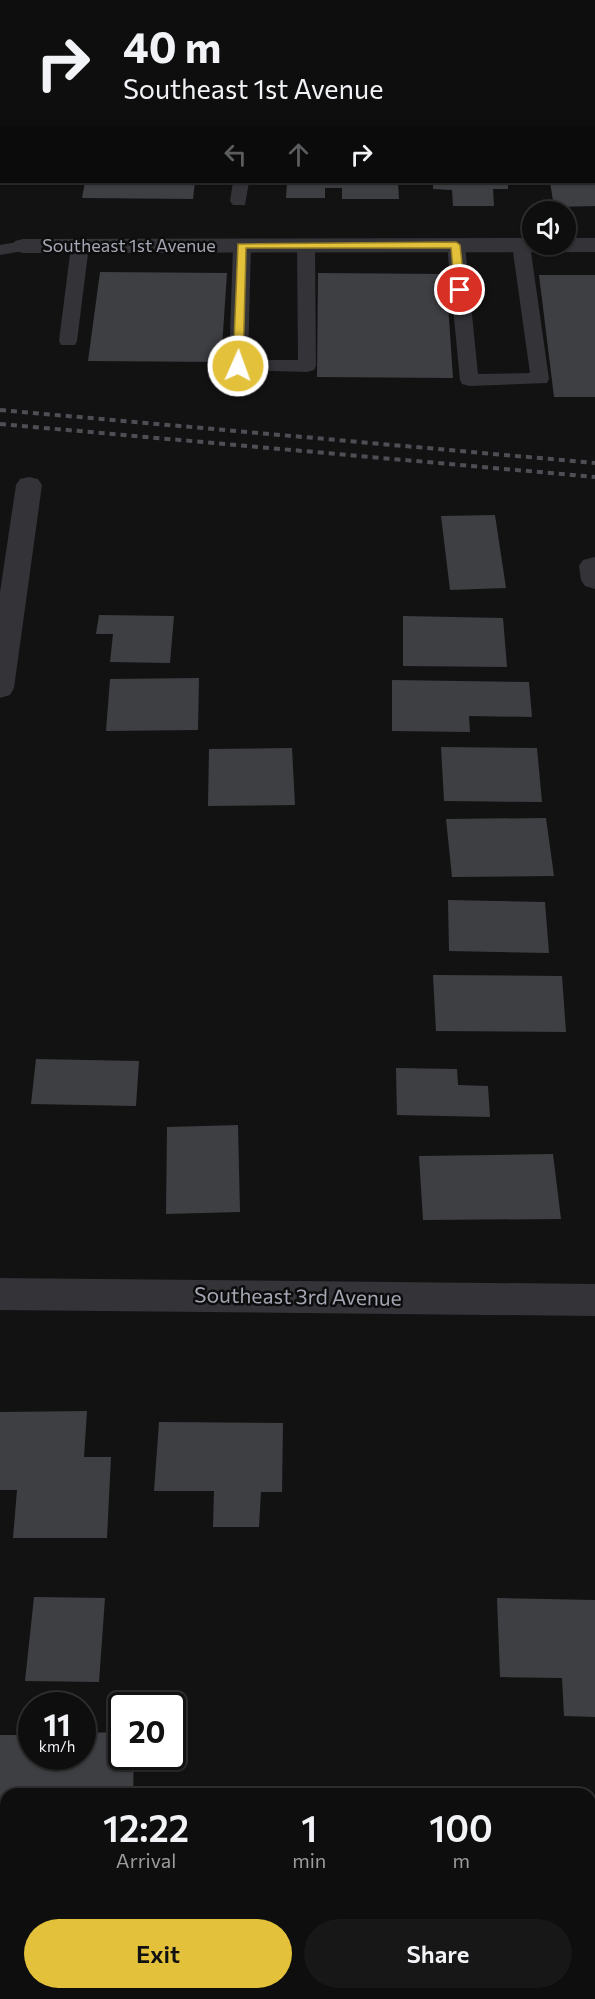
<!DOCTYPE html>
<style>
:root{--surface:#0e0e0e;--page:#171717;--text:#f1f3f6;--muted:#9b9c9e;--line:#2e2e2e;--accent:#e3c13a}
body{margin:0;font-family:Commissioner,sans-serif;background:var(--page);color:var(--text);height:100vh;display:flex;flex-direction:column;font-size:22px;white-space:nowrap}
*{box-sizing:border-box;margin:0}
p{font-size:20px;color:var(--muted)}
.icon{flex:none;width:33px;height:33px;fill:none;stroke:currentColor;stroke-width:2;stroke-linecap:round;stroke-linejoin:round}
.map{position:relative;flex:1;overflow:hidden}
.side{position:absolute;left:0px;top:1788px;width:596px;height:212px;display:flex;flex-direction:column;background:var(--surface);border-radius:18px 18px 0 0;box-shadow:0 2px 4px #0004,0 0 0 2px var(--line)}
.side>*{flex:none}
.hud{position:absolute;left:0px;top:0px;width:596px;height:183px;box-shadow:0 2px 4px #0004,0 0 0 2px var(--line);background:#0e0e0e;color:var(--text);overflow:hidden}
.buttons{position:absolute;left:522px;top:201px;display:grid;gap:12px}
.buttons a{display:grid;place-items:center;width:54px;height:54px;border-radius:50%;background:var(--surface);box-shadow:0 2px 4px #0004,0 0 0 2px var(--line);font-size:30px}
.speed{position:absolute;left:18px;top:1692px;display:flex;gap:12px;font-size:30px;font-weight:700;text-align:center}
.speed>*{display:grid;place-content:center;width:78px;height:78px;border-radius:50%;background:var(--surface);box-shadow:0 2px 4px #0004,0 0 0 2px var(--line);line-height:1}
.speed small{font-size:15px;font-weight:400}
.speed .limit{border:3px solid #111;border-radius:9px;background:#fff;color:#111}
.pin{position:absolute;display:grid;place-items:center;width:51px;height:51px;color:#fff;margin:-26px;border:3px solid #fff;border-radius:50%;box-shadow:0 2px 6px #0007}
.me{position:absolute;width:66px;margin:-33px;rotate:2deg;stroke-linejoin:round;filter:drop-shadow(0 0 4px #0008)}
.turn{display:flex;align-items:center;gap:21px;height:126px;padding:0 24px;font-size:27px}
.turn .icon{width:78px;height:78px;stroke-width:2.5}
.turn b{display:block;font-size:42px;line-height:51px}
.lanes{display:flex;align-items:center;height:57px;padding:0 24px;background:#0003;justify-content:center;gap:30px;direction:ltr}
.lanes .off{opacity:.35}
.eta{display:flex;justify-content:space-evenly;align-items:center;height:102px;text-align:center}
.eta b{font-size:36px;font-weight:600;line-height:42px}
.button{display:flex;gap:12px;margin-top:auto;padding:12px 24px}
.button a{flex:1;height:69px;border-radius:36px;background:var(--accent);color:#111;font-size:24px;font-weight:600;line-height:69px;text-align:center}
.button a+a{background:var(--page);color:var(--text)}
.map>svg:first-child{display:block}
.building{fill:#3e3f43}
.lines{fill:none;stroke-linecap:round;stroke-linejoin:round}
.service{fill:#333338;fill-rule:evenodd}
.minor{fill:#333338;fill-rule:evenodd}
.tertiary{fill:#333338;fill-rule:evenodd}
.rail{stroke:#4e4f55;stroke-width:4;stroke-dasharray:6 5;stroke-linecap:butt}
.route{fill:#e3c13a;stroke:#947d26;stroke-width:1.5}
.labels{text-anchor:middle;stroke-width:5;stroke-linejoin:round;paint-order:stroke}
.far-street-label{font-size:18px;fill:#a4a7b3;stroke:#0d0d0e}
.street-label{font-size:21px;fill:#a4a7b3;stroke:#0d0d0e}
</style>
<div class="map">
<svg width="595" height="1999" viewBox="0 0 595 1999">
<rect width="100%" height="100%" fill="#121213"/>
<!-- building -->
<path class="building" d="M85 182H195L193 199 82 198Z
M287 182H398L399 199H342V188H325V198H286Z
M433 182H508V189H493L494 206H453L452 190 433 189Z
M550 182H595V206L554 207Z
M100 272 227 273 221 362 88 361Z
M318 273 446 274 453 378 317 377Z
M539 275H595V397H554Z
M495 515 506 588 450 590 441 516Z
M99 615 174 616 170 663 110 662 113 634H96Z
M403 616 503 618 507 667 403 666Z
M199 678 198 730 106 731 110 679Z
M392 680 529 682 532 717 469 716 470 732 392 731Z
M441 747 537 748 542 802 444 801Z
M292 748 295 805 208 806 209 749Z
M546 818 554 876 452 877 446 819Z
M448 900 545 902 549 953 449 951Z
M433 975 562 976 566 1032 436 1031Z
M36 1059 139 1061 136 1106 31 1104Z
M396 1068 457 1069 458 1085 488 1086 490 1117 397 1115Z
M238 1125 240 1212 166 1214 167 1127Z
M553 1154 561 1219 423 1220 419 1156Z
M87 1411 84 1457H111L107 1538H13L17 1490H0V1412Z
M159 1422 283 1423 282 1492H261L259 1527H213L214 1491H154Z
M34 1597 105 1598 99 1682 25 1681Z
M497 1598 595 1600V1717L564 1716 562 1678 500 1677Z
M122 1732V1756H134L133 1794H6V1834H0V1735H32V1756H82V1733Z
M590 1875H595V1964L590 1965Z
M0 1907H6V1994H77V1999H0Z
M119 1994H278V1999H118Z"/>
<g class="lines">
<!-- service -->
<path class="service" d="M184 0H198V2H184Z
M449 0H463V2H449Z
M563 0H577V2H563Z
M594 51H595V61H594Z
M233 182H249L245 205H233L230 201Z
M306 240 312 241 315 245 316 366 314 370 307 372 231 370 229 366 233 246 236 242H248L251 246 248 360H298L297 245 300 241Z
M456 240 462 241 465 245 478 374 530 373 512 245 515 241H527L530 245 549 379 547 383 469 386 462 384 460 380 447 245 450 241Z
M23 241 29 242 32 246 29 250 0 255V245Z
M80 241 86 242 89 246 77 341 75 345H61L59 341 71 246 74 242Z"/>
<!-- minor -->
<path class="minor" d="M532 238V244H566V238H595V252L23 253 15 251 12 246 15 241 23 239Z
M29 477 38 479 42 485 14 688 10 695 0 698V592L16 485 20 479Z
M595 557V589L585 586 581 580 579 566 583 560Z
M0 1278 595 1284V1316L0 1310Z"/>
<!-- tertiary -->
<path class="tertiary" d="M0 92H2V104H0Z
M594 94H595V106H594Z"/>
<!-- rail -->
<path class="rail" d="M0 410 595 463
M0 424 595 477"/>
</g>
<!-- route -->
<path class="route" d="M456 242 460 245 465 290 460 293 455 290 451 248H246L243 366 238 369 233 366 238 244Z"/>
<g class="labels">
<!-- far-street labels -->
<g class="far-street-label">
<text x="129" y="252">Southeast 1st Avenue</text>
</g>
<!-- street labels -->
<g class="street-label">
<text transform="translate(298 1297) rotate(1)" y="7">Southeast 3rd Avenue</text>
</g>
</g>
</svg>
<div class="buttons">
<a><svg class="icon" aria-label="sound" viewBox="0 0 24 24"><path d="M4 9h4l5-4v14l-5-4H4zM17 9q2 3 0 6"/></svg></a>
</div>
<div class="speed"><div>11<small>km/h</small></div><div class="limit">20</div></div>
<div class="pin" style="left:460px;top:290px;background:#d93025"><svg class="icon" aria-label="arrive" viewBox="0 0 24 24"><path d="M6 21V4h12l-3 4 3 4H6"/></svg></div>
<svg class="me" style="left:238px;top:366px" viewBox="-20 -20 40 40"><circle r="17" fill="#e3c13a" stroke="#fff" stroke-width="3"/><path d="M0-11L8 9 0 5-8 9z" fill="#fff"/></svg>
<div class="hud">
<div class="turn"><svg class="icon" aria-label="right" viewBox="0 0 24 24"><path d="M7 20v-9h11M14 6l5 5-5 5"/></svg><div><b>40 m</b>Southeast 1st Avenue</div></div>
<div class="lanes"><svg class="icon off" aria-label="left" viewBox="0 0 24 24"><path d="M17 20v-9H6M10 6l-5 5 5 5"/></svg><svg class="icon off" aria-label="ahead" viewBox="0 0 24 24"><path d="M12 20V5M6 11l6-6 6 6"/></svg><svg class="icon" aria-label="right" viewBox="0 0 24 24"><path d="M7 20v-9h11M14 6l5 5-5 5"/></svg></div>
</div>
<section class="side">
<div class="eta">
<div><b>12:22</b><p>Arrival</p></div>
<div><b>1</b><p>min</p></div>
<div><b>100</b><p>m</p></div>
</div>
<div class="button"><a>Exit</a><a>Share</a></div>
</section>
</div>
